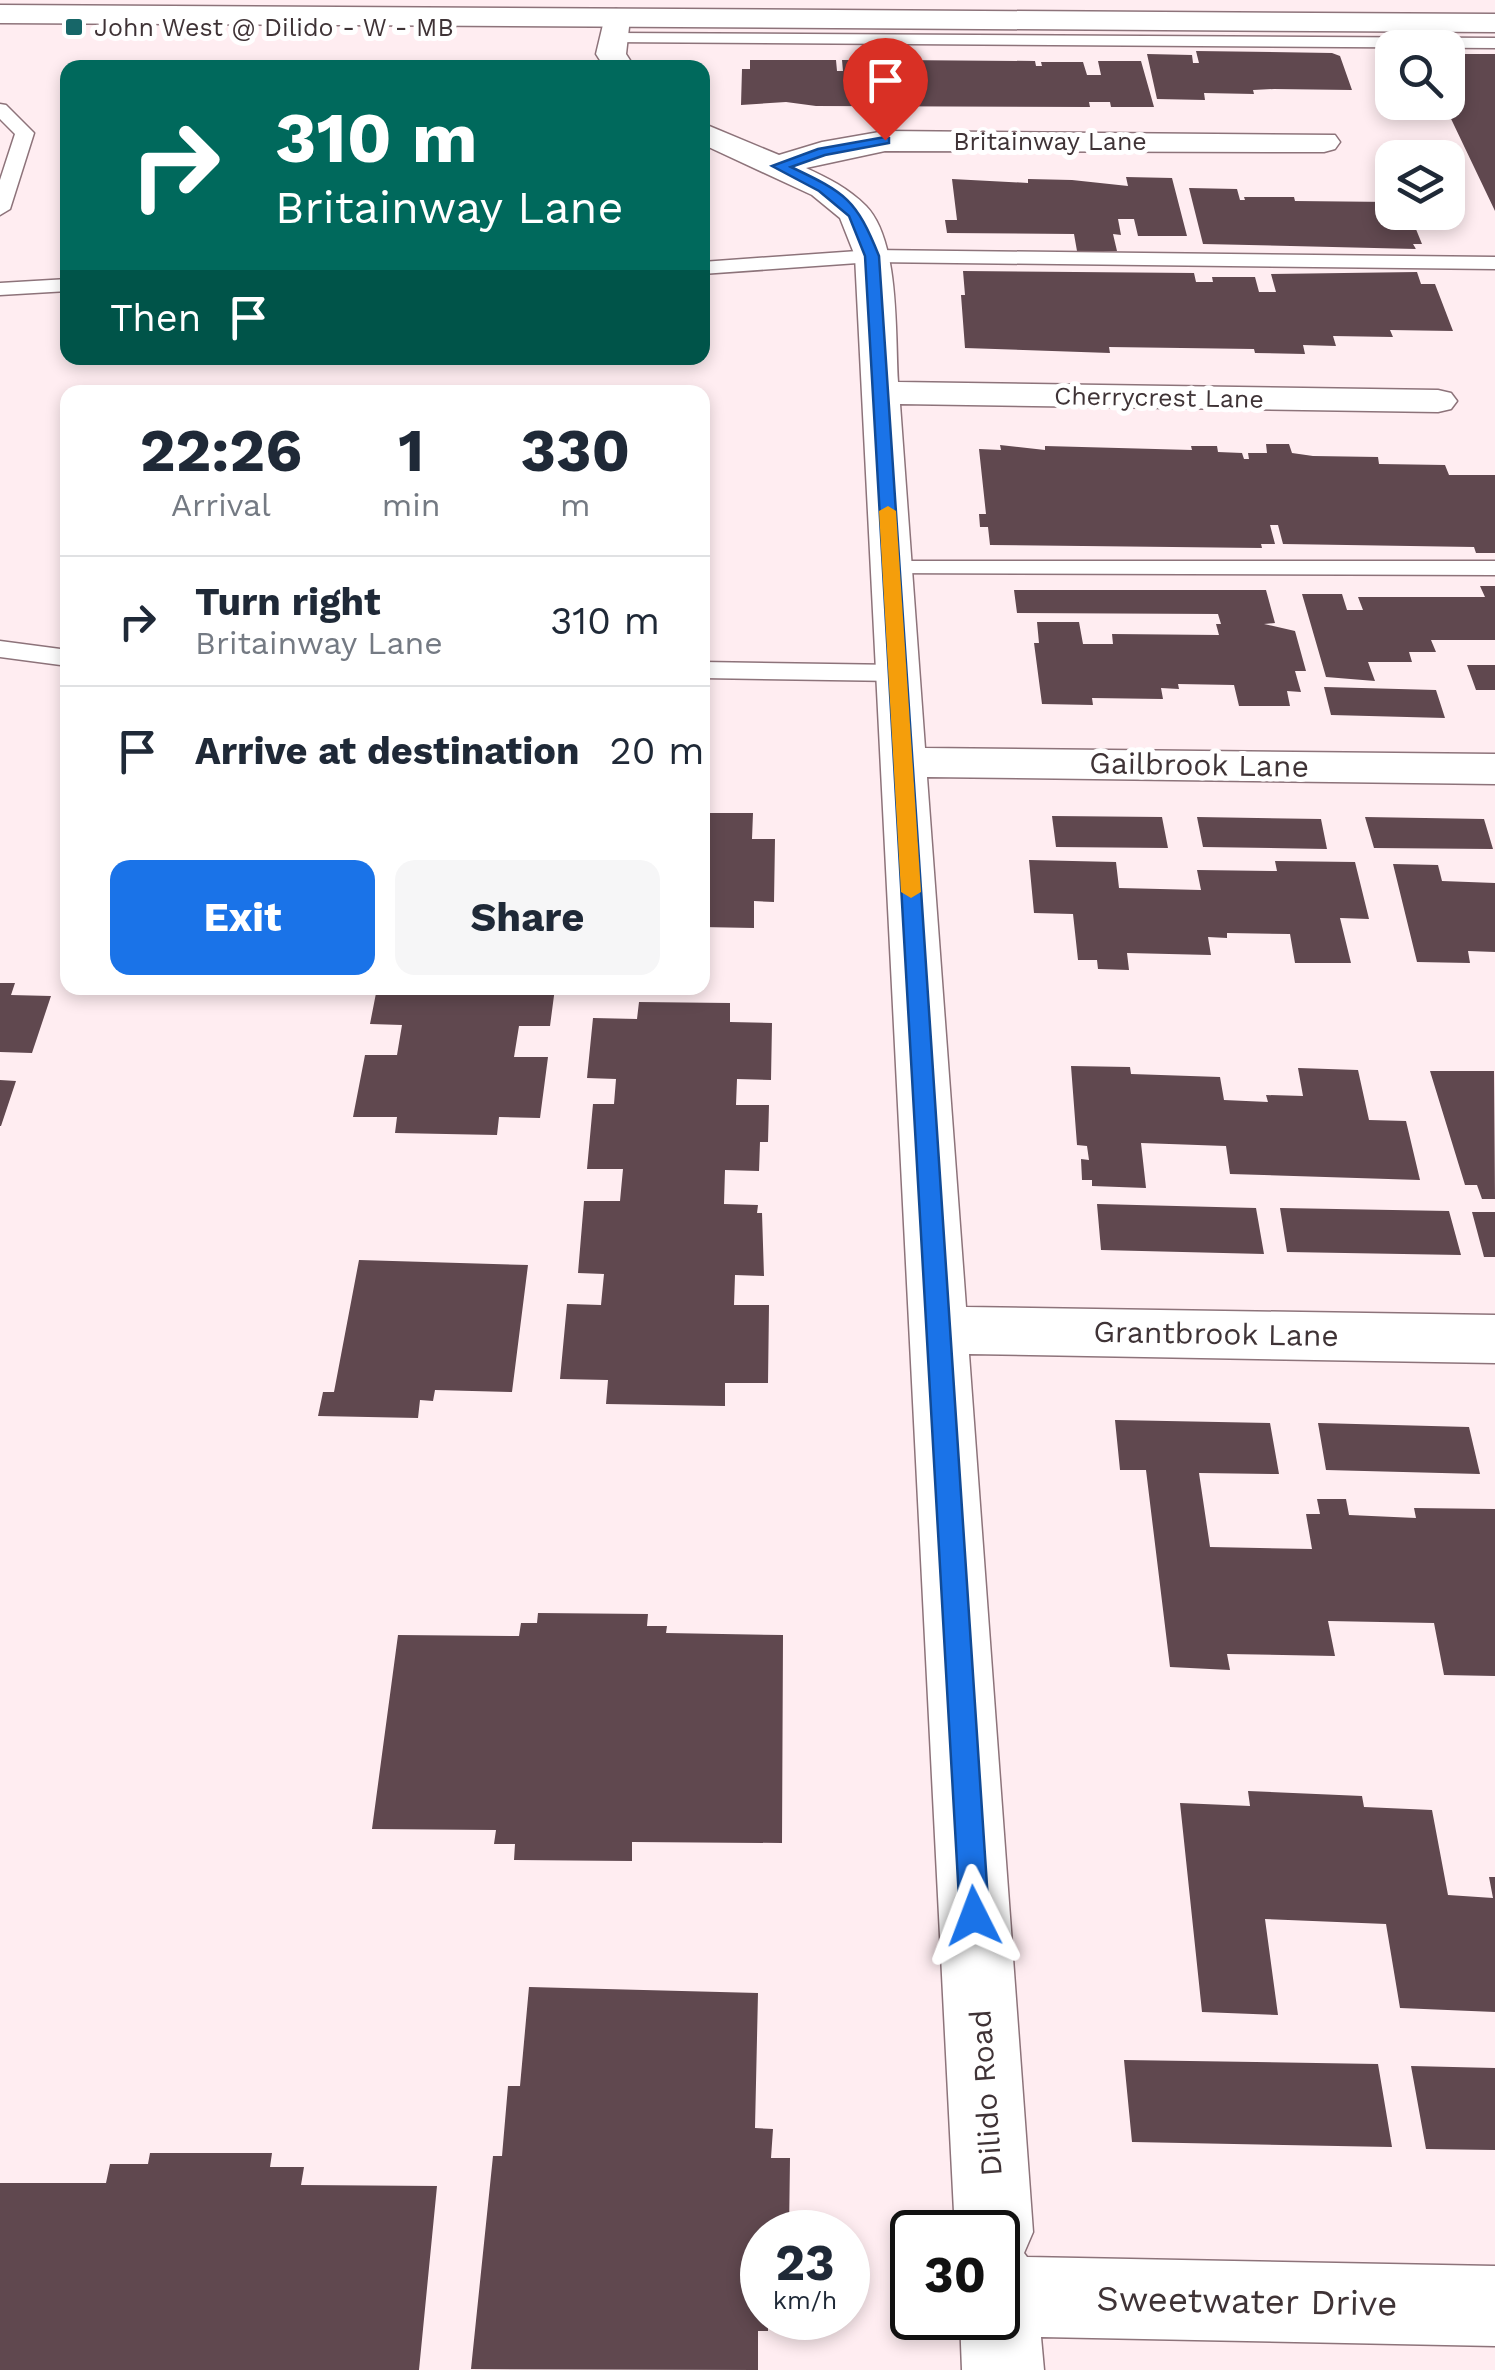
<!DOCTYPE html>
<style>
:root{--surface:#fff;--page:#f6f6f7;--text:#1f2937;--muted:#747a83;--line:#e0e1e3;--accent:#1a73e8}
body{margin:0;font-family:"Work Sans",sans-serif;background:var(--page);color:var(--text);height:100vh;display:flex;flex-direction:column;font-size:38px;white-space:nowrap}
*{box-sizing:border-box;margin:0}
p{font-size:32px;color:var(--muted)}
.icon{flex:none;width:55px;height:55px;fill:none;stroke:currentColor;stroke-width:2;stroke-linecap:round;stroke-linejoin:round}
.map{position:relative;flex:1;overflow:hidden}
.drawer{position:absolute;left:60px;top:385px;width:650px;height:610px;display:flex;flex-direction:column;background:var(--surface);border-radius:20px;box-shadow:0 5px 15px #0003}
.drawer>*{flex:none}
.top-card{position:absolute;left:60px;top:60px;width:650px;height:305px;border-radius:20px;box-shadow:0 5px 15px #0003;background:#00695c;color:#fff;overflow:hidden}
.controls{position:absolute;left:1375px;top:30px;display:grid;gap:20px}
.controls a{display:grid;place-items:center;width:90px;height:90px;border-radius:20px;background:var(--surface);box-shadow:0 5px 15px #0003;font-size:50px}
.speed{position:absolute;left:740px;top:2210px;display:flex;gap:20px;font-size:50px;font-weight:700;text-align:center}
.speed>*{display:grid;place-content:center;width:130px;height:130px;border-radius:50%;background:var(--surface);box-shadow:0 5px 15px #0003;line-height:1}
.speed small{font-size:25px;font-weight:400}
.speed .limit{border:5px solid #111;border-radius:15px;background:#fff;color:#111}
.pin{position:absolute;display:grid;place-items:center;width:85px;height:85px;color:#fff;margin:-102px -42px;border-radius:50% 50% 50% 0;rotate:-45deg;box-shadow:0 0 10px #0007}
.pin .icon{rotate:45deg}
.me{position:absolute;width:110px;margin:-55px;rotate:357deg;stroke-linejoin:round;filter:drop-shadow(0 0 8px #0008)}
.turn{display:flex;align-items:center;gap:35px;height:210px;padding:0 50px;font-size:45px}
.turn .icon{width:130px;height:130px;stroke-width:2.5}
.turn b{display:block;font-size:70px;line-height:85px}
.then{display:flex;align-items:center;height:95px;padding:0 50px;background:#0003;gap:20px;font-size:38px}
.eta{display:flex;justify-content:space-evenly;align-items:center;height:170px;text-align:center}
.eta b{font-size:60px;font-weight:700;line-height:70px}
.cta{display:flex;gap:20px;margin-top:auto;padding:20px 50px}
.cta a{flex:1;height:115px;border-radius:20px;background:var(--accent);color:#fff;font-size:40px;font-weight:700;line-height:115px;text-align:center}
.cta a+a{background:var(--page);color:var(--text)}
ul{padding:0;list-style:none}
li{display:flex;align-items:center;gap:30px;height:130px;padding:0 50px;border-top:2px solid var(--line)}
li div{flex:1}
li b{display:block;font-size:38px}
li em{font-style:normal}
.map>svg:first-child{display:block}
.building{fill:#60484f}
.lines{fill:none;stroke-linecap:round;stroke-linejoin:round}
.lane-casing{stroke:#8d737a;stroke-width:3}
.street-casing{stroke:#8d737a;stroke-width:3}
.secondary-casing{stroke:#8d737a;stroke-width:3}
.lane{fill:#fff;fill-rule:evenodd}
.street{fill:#fff;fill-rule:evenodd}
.secondary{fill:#fff;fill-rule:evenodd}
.route{fill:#1a73e8;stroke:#114b97;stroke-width:2.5}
.slow{fill:#f59e0b}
.poi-dot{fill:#176668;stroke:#fff;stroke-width:4}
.labels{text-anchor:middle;stroke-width:10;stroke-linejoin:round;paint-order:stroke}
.far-poi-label{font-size:25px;fill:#3f3336;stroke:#fff;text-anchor:start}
.far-street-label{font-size:25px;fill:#3f3336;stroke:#fff}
.street-label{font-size:30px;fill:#3f3336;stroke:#fff}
.near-street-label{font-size:35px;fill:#3f3336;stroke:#fff}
</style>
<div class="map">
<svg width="1495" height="2370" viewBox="0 0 1495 2370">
<rect width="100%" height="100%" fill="#ffedf1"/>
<!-- building -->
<path class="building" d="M1196 51 1332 53 1340 56 1352 90 1274 89 1253 90 1254 94 1204 93 1205 100 1157 99 1147 54 1192 55 1193 63H1199Z
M1448 54H1495V211L1443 102H1448Z
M750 60H836L837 71H843L842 60H884L886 74H898L896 60 1035 61 1036 66H1042L1041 62H1083L1087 75H1101L1098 61H1141L1154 107H1111L1110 102H1089L1090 107 816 106 786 102 741 105 742 69H750Z
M1126 177 1172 178 1187 236H1138L1134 219H1118L1121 235 1113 234 1117 251H1077L1074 234 947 233 945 220H957L952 179 1028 183V179L1072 180 1128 186Z
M1189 188 1237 189 1240 200H1245L1244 197H1294L1295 201 1392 202V212H1409L1422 244H1413L1416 249 1203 244Z
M963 271 1194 273 1196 282H1213L1212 277H1255L1259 292H1276L1271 274 1417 272 1421 284H1435L1453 331 1390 330 1393 337 1333 336 1336 346 1303 345 1305 354 1255 353 1254 349 1109 347 1110 353 965 348 961 295H965Z
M1266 444H1289L1292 453 1313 456 1378 457 1379 464 1445 465 1449 475H1495V553H1476L1474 547 1283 544 1278 525H1270L1275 544H1261L1262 548 990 545 988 527H980L979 514H986L979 449 1001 450 1000 445 1045 450V446L1192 450 1191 446H1217L1218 452 1242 453 1244 459H1249L1248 453H1267Z
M1480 586H1495V640H1431L1436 652H1409L1412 662H1368L1375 681 1326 677 1302 594H1342L1347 610H1363L1358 597H1485Z
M1014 590H1266L1275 623 1264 624 1295 631 1306 671H1295L1301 692 1287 691 1290 706H1239L1234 685 1178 684 1179 689 1161 688 1163 699 1092 698 1093 705 1042 704 1034 643H1039L1037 622H1079L1083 644H1113L1112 634 1219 635 1216 624H1221L1218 614 1017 613Z
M1467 665H1495V690H1476Z
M1324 687 1436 690 1445 718 1331 715Z
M702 813H753L752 839H775L774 902 754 901V928L702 927Z
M1052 816 1162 817 1168 848 1056 847Z
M1197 817 1321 819 1327 849 1203 847Z
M1365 817 1484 819 1493 849 1374 848Z
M1029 860 1116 862 1119 888 1201 890 1197 870 1277 871 1275 861 1355 862 1369 919 1340 918 1351 963H1295L1290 934 1227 933V938L1208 937 1211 955 1127 953 1129 970 1098 969 1097 960H1078L1073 914 1034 913Z
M1393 864 1438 865 1442 881 1495 883V952L1468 951 1470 963 1417 962Z
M0 983H15L11 995 51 996 32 1053 0 1052Z
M377 988H555L550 1026H519L514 1057H548L540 1118 499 1117 497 1135 395 1133 397 1117H353L365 1055H397L402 1025 370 1024Z
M639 1002 730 1003V1022L772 1023 771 1080 737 1079 736 1105H769L768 1142H760L759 1171 725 1170 724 1204 758 1205 757 1213H762L764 1276 735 1275 734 1305H769L768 1383H725V1406L606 1404 608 1380 560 1379 567 1304 601 1305 604 1274 578 1273 584 1201H620L623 1169H587L593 1104H614L616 1079 587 1078 593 1018 637 1019Z
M1071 1066 1130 1067 1131 1074 1220 1077 1224 1100 1268 1102 1266 1095 1303 1096 1298 1068 1358 1070 1369 1120 1406 1121 1420 1180 1230 1174 1226 1146 1141 1143 1146 1188 1092 1186V1180H1082L1081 1159 1089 1160 1087 1146 1077 1145Z
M1430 1071H1494L1495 1199H1482L1477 1185H1465Z
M0 1080 16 1081 1 1126H0Z
M1097 1204 1256 1208 1264 1254 1101 1250Z
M1280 1208 1449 1211 1461 1255 1287 1252Z
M1472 1212H1495V1257H1484Z
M359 1260 528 1265 512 1392 435 1390 433 1401 420 1400 418 1418 318 1416 323 1392H334Z
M1115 1420 1270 1423 1279 1474 1199 1473 1210 1547 1312 1549 1306 1514H1320L1317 1499H1346L1349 1515 1416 1518 1414 1508 1495 1509V1676L1444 1675 1434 1623 1328 1621 1335 1656 1227 1654 1230 1670 1170 1667 1146 1470H1120Z
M1318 1423 1469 1427 1480 1474 1326 1470Z
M538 1613 648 1614 647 1626H667L666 1633 783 1635 782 1843 632 1842V1861L514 1860 515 1844H494L496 1830 372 1829 398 1635 519 1636 521 1623H537Z
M1248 1791 1362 1796 1364 1807 1432 1810 1448 1895 1493 1898 1489 1877H1495V2012L1400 2008 1386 1924 1265 1919 1278 2015 1202 2012 1180 1803 1250 1806Z
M529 1987 758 1993 755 2128 773 2129 771 2158H790L789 2232H762V2318H768V2331H758V2370L471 2369 493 2156H502L508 2086H520Z
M1124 2060 1378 2064 1392 2147 1132 2142Z
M1411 2066 1495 2068V2150L1426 2149Z
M150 2153H272L270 2167H304L301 2185 437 2186 419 2370H0V2183H106L110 2164H148Z"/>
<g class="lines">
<defs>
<path id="lane" d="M613 33 1495 38V48L607 42 604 38Z
M0 104 6 105 34 133 10 209 0 215V180L15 134 0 119Z
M872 250 1495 257V269L872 262 702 274V262Z
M68 279V291L0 295V283Z
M891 561H1495V575L882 573 879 568 882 563Z
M0 641 68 650V666L0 657Z
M702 662 898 665 911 673 898 681 702 678Z"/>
<path id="street" d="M616 9 626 12 630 18 626 54 635 68H605L596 54 606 12Z
M702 123 779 155 822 142 885 131 1335 135 1340 142 1335 149 1324 152 885 151 806 168C828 178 848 188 866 206 900 241 895 335 898 382L1438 390 1451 393 1457 401 1451 409 1438 412 900 404 925 748 1495 754V784L927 777 966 1307 1495 1315V1363L969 1354 1033 2232 1024 2253 1027 2257 1495 2266V2346L1041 2337 1044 2370H962L960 2318H998V2232H955L855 256 840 218 812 195 702 144Z"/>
<path id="secondary" d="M0 5 1495 14V32L0 23Z"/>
</defs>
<!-- lane casing -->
<use href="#lane" class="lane-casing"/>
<!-- street casing -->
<use href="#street" class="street-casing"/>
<!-- secondary casing -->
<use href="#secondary" class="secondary-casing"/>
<!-- lane -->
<use href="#lane" class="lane"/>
<!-- street -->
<use href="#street" class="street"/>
<!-- secondary -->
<use href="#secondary" class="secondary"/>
</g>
<!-- route -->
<path class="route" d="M885 137 889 138V143L825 155 791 167C846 193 856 199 879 256L989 1916 985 1927 974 1931 964 1927 960 1916 865 256 849 216 819 191 772 166 818 149Z"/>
<!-- slow -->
<path class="slow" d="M888 506 896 511 921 892 911 898 901 892 879 511Z"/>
<!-- markers -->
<rect class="poi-dot" x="64" y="17" width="20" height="20" rx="5"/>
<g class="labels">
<!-- far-poi labels -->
<g class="far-poi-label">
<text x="94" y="36">John West @ Dilido - W - MB</text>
</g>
<!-- far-street labels -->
<g class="far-street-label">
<text x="1050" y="150">Britainway Lane</text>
<text transform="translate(1159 397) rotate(1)" y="9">Cherrycrest Lane</text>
</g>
<!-- street labels -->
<g class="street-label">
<text transform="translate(1199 765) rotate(1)" y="10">Gailbrook Lane</text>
<text transform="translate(1216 1334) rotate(1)" y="10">Grantbrook Lane</text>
<text transform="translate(986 2093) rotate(-94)" y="10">Dilido Road</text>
</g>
<!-- near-street labels -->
<g class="near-street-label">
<text transform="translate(1247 2301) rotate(1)" y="12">Sweetwater Drive</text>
</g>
</g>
</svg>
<div class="controls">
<a><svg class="icon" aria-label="search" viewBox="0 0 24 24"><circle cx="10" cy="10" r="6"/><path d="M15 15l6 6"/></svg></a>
<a><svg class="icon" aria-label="layers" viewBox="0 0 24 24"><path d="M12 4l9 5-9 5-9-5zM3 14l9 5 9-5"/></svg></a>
</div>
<div class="speed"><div>23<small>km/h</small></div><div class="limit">30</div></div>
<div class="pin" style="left:885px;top:140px;background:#d93025"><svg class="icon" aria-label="arrive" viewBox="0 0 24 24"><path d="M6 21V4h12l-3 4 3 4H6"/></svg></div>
<svg class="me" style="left:974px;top:1916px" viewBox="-20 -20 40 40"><path d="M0-17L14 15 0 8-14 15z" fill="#1a73e8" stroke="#fff" stroke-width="4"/></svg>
<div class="top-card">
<div class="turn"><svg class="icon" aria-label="right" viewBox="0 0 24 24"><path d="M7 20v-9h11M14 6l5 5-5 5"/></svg><div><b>310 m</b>Britainway Lane</div></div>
<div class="then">Then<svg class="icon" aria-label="arrive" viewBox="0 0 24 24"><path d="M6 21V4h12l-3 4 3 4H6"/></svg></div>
</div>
<section class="drawer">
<div class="eta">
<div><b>22:26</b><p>Arrival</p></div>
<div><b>1</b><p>min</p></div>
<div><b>330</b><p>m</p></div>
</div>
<ul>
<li><svg class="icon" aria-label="right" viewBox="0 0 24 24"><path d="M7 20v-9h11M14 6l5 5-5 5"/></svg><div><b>Turn right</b><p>Britainway Lane</p></div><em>310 m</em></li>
<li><svg class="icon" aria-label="arrive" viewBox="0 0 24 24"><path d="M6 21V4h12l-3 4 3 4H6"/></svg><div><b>Arrive at destination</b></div><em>20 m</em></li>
</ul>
<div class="cta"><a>Exit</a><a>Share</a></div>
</section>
</div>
